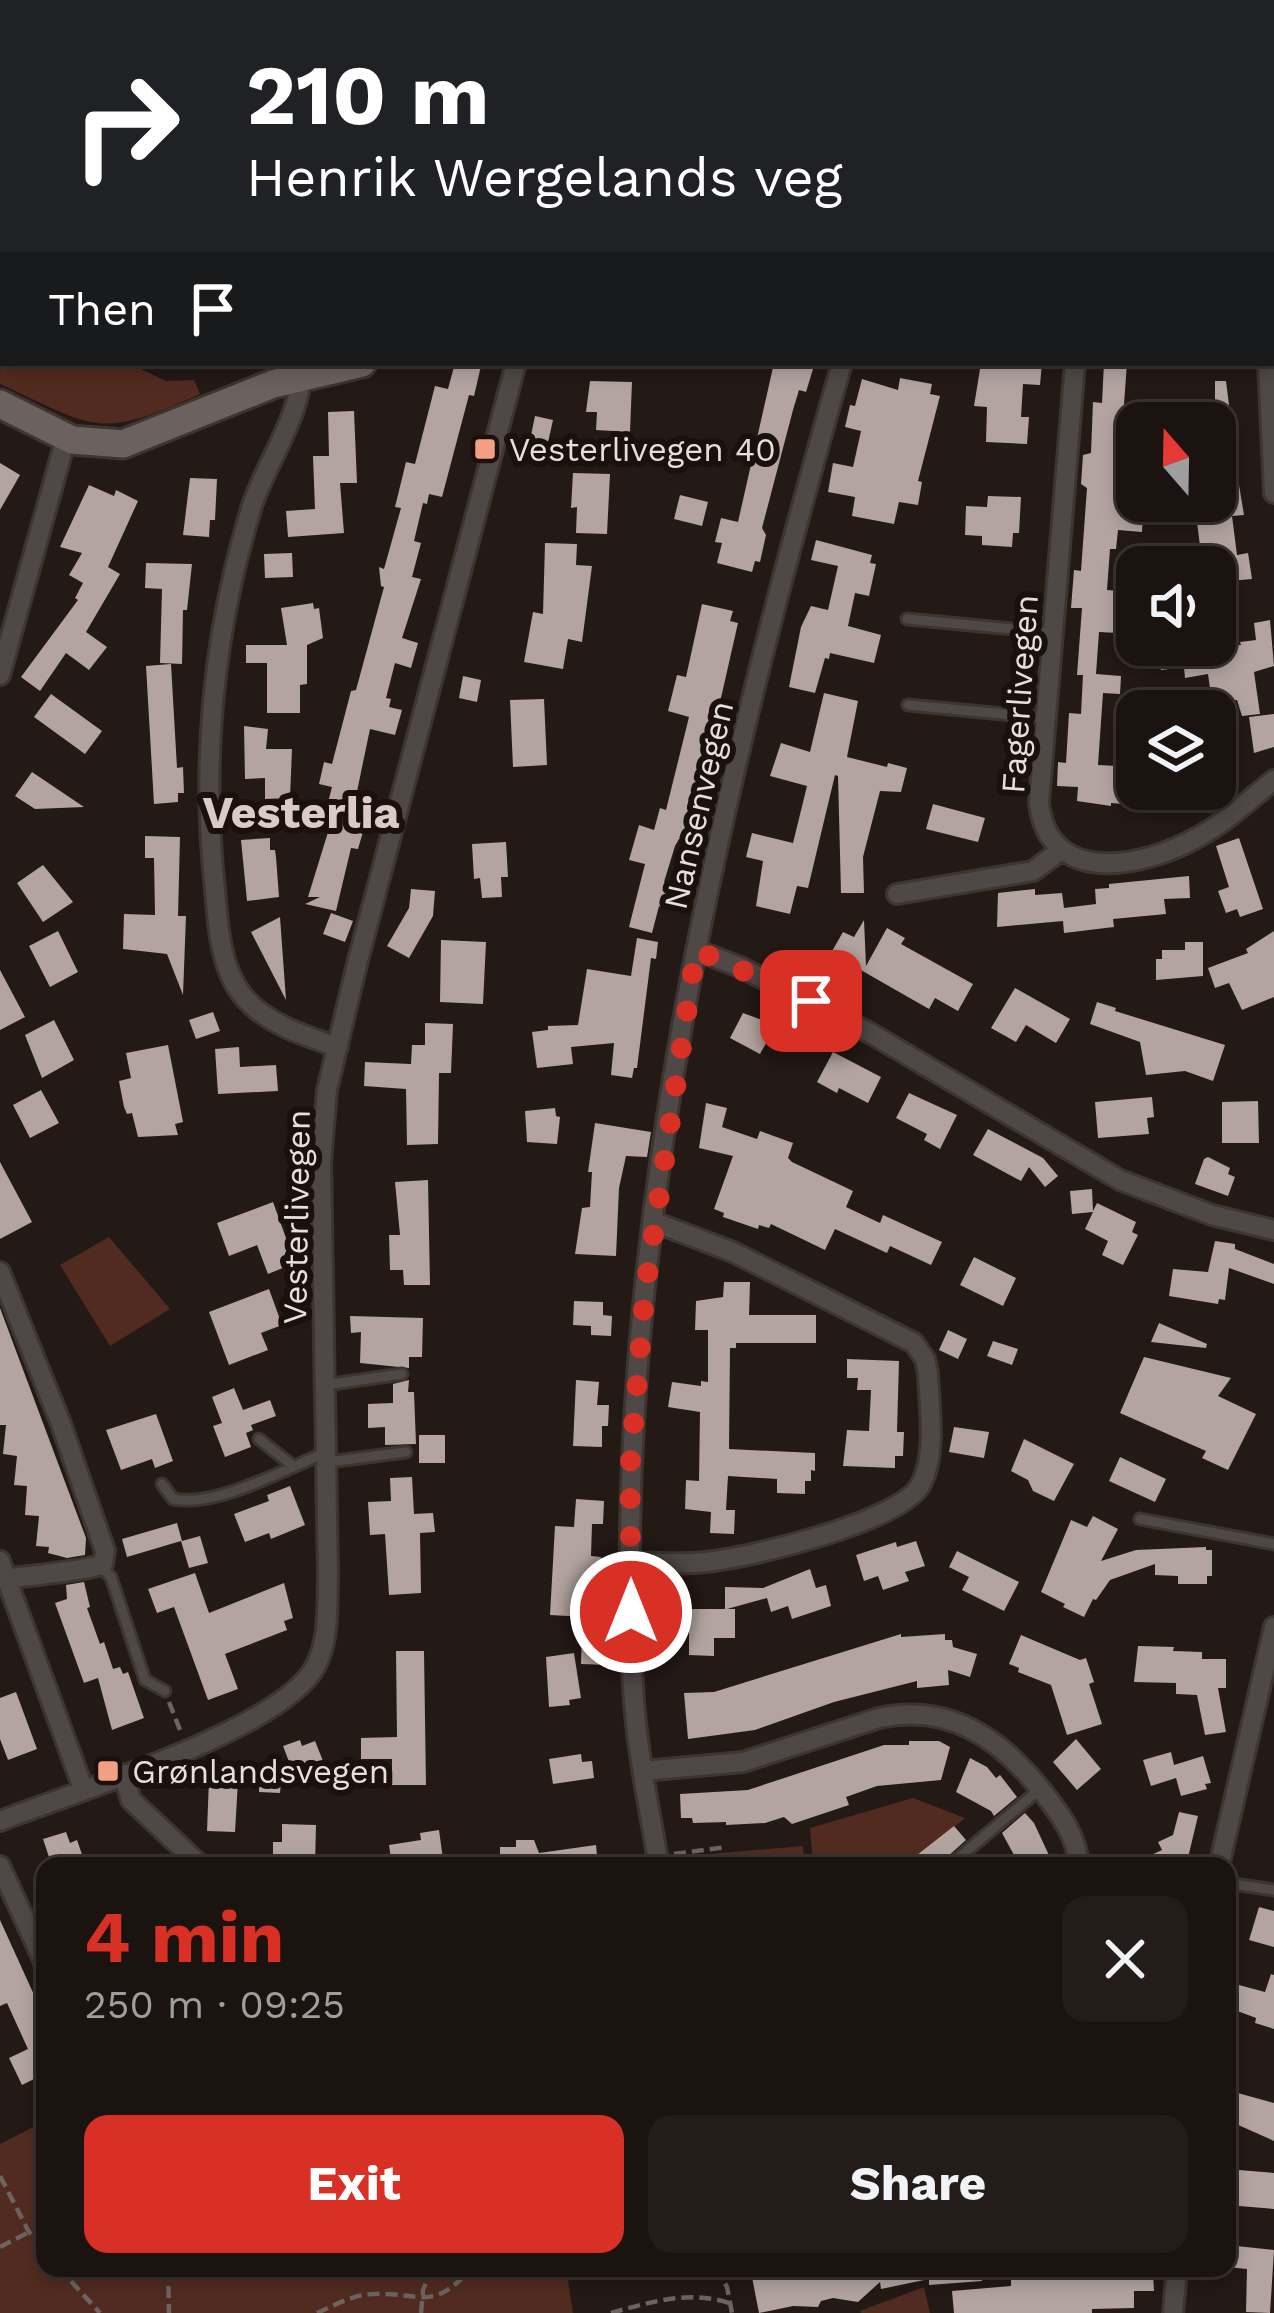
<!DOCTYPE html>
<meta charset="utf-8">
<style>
:root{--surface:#1a1310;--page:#231c19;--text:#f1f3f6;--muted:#9f9e9f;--line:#383230;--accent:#d93025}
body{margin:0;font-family:"Work Sans",sans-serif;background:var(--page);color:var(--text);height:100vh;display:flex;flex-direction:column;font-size:45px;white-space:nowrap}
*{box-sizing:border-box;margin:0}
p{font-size:39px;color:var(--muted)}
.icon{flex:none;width:66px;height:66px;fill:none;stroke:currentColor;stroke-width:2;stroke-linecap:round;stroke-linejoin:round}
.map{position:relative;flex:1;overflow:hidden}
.side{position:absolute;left:36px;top:1857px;width:1200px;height:420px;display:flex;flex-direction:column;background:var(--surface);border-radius:24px;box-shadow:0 6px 18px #0003,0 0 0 3px var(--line)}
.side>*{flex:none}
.banner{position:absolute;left:0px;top:0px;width:1275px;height:366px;box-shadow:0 6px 18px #0003,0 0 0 3px var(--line);background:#202124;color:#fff;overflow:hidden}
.needle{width:78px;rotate:340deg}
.controls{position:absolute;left:1116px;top:402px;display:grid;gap:24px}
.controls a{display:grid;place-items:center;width:120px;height:120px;border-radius:24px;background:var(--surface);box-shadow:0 6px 18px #0003,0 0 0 3px var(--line);font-size:60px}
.pin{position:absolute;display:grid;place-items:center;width:102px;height:102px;color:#fff;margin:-51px;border-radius:24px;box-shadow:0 6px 18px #0006}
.me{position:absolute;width:132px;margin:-66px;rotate:0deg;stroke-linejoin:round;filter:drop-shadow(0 0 9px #0008)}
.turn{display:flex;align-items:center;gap:42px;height:252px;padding:0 48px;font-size:54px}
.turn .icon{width:156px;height:156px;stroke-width:2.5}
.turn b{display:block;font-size:84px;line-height:102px}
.then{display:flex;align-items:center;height:114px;padding:0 48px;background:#0003;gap:24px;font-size:45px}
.round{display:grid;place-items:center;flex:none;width:126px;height:126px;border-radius:24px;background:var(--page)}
.overview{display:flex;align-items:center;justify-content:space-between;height:204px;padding:0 48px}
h1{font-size:72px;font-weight:700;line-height:90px;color:var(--accent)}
.cta{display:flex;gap:24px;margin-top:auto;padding:24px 48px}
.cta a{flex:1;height:138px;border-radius:24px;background:var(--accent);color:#fff;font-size:48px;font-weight:700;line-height:138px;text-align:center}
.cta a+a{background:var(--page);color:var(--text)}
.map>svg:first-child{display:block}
.green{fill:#512b1f}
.building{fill:#b3a4a0}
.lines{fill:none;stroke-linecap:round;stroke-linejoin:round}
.lane-casing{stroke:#3e3531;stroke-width:15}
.street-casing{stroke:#3e3531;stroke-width:24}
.secondary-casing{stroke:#3e3531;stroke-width:33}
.path{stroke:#6d6460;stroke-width:4.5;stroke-dasharray:12 6;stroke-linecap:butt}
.lane{stroke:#4e4947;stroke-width:9}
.street{stroke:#4e4947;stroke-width:18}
.secondary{stroke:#6b625f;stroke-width:27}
.route{stroke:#d93025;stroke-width:21;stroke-dasharray:0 37.8}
.poi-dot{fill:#f39f84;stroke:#1a100c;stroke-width:4.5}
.labels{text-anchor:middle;stroke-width:12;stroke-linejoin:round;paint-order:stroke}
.poi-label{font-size:33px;fill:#e7dfdc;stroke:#1a100c;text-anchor:start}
.street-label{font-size:33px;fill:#e7dfdc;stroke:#1a100c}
.district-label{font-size:45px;font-weight:bold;fill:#dacbc6;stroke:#1a100c}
</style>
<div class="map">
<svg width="1274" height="2313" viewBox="0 0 1274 2313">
<rect width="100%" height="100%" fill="#231915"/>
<!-- green -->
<path class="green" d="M611 0H831L611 3Z
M3 125V363H128L166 381 194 380 200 394C98 440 98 429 0 384Z
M109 1237 170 1309 110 1346 60 1265Z
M913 1798 965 1818 906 1866H813L810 1828Z
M803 1846 805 1866H699L698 1855Z
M45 2121V2268H566L573 2313H0V2144Z
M924 2287 930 2313H861L860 2311Z"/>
<!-- building -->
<path class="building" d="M455 363 481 366 474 396 469 395 442 497 429 494 427 504 423 503 414 541 421 543 412 577 421 579 402 638 418 643 411 668 395 663 386 698 391 699 389 707 402 710 395 735 370 729 355 801 363 803 356 830 363 832 358 849 351 848 336 911 305 904 320 897H308L333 816 325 814 332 787 319 784 324 762 332 764 351 691 356 690 384 587 381 586 379 567 384 569 401 508 395 507 406 462 415 464 435 386 448 389Z
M774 363 813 369 806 392 799 390 793 410 762 528 766 535 760 562 755 561 752 572 717 563 722 543 715 542 721 518 738 522Z
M981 363H1042L1040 385 1023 384 1021 417H1029L1027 444 986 442 987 407 974 406Z
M1104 363H1127L1124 404H1138L1137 430 1121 429 1118 472 1137 473V511H1143L1142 532 1118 530 1116 549H1110L1107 590 1131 592 1129 617H1119L1118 633 1099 632 1096 674 1121 676 1120 694 1103 693 1098 765 1137 767 1135 796 1124 795 1123 804 1111 803V806L1077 801 1078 787 1057 786 1058 762 1066 763 1069 713 1081 714 1083 675H1077L1082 608H1071L1074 570 1081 571 1087 488 1081 484 1083 455 1091 453 1093 402 1102 403Z
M900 378 932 384 930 394 940 396 918 481 922 482 918 505 899 502 894 524 852 516 855 497 828 492 833 463 853 467 861 431 845 427 850 405 855 406 862 379 898 390Z
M590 381 632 382 630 432 596 430 597 412H586Z
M1215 381H1226L1232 429 1215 432V423H1161L1160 412 1215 405Z
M354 411 357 483H340L344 533 288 537 286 511 315 509 313 456H329L328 412Z
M535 416 553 420 547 447 529 445Z
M0 463 20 475 0 510Z
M573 473 610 474 607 534 576 533 577 507 571 508Z
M190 478 217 479 215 520H210L209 537 183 535Z
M89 485 114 496 116 490 138 501 108 567 120 574 86 632 107 647 89 670 66 653 40 691 21 677 78 600 75 598 83 583 69 575 82 553 60 547Z
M1239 485 1244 515 1232 516 1237 555 1248 553 1252 579 1217 582 1213 552 1201 553 1195 507 1199 506V501H1215V488Z
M680 495 708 502 702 526 674 519Z
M988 496 1021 497 1019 533H1013L1012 547 982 545V536L965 535 966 506 987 507Z
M816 540 872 555 870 563 876 564 869 596 855 593 848 626 881 635 874 663 830 653 829 659 825 658 815 693 789 687 801 627 811 606 828 610 838 566 811 560Z
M545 543 577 544 576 565 592 566 582 642 568 639 563 669 524 662 533 612 543 614Z
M292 553 293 577 265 578 264 554Z
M146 563 192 564 187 610H183L182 664 160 663 162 589 145 588Z
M313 603 314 609 319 608 323 638 307 645V684L300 685V713H267V663H246V645H287L281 608Z
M702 604 733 611 730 621 738 623 711 742 723 745 717 767 709 765 708 771 702 769 688 841 679 839 675 846 664 882 673 884 666 908 659 906 652 933 629 927 645 864 629 860 639 825 654 830 660 808 666 810 689 717 668 711 677 675 686 677Z
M1270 620 1274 666 1254 672 1260 714 1242 716 1237 700 1212 703 1208 674 1185 678 1184 667 1161 670 1157 645H1241L1240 642 1256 640 1254 623Z
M171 664 177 768 183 767 184 793H178V802L154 804 146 666Z
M463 676 481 680 477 702 459 698Z
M824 693 858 701 847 757 887 767 888 763 907 768 901 792 880 791 863 857 864 893H841L838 776 835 775 808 888 797 886 790 914 756 906 763 861 746 857 752 833 793 843 807 786 770 776 781 743 810 752Z
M51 694 102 731 85 754 34 717Z
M544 699 547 765 513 767 510 700Z
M1274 714V747L1254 753 1249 717Z
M244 726 268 729 266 749H292L290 798 265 799V778L245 779Z
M32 772 84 807 35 809 15 796Z
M933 804 985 818 978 842 926 829Z
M145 836 180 837 178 916H186L183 995 167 954 123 949 124 914 155 915 154 858H145Z
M270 838V850H275L276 857 279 897 247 901 241 840Z
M1239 838 1263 909 1240 917 1237 909 1226 913 1218 891 1229 887 1216 846Z
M506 842 508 877H501L502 897 482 898 480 878 474 879 472 844Z
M43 865 73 902 43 922 17 883Z
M1189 876 1190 898 1164 899 1166 914 1113 919 1114 927 1064 933 1063 921 997 927 998 893 1035 889V895L1062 893 1064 908 1096 904 1095 889 1109 888V884Z
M411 889 435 891 433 916 409 958 387 946 409 908Z
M331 913 353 921 345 942 323 934Z
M280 917 286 1000 251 932Z
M864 920 866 966 887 928 905 938 901 944 973 984 958 1011 935 998 929 1009 831 953 843 932 854 937Z
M58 931 78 972 50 987 29 946Z
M1274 931V997L1242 1010 1229 983 1215 988 1208 968 1248 953 1246 949Z
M637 938 658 942 656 959 651 958 637 1068H634L632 1078 611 1075 614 1043 571 1047 573 1064 537 1068 532 1032 548 1030V1026L578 1025 587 969 631 976Z
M441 940 486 942 483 1004 440 1002Z
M1185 942H1203V976L1156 980V959H1162V950H1185Z
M0 970 25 1017 0 1030Z
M1015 988 1070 1019 1056 1043 1026 1025 1016 1042 991 1028Z
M1097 1002 1116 1008 1115 1011 1225 1045 1213 1081 1185 1071 1146 1075 1140 1042 1090 1024Z
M213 1012 220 1031 196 1039 189 1020Z
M792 1012 810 1020 808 1026 817 1030 809 1047 781 1034Z
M743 1013 776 1025 760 1054 730 1038Z
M54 1020 74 1060 42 1078 25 1035Z
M425 1023 453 1024 451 1073H439L438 1144 407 1145 406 1089 364 1086 365 1062 411 1064 412 1045H425Z
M168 1045 183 1122 175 1124 178 1135 138 1137 132 1113 127 1114 124 1107 119 1081 131 1078 126 1053Z
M239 1047 240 1067 276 1065 278 1091 218 1094 215 1049Z
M833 1052 881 1077 868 1103 839 1088 837 1093 817 1082Z
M41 1090 59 1123 30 1138 13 1105Z
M909 1093 957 1115 940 1149 924 1140 927 1134 896 1118Z
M1152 1097 1154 1117 1147 1118 1149 1134 1098 1138 1095 1102Z
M1258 1101 1259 1143H1222V1102Z
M706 1103 727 1108 722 1127 757 1139 760 1131 793 1143 788 1158 792 1162 853 1191 846 1207 880 1223 883 1215 942 1242 931 1265 890 1246 887 1253 835 1229 825 1250 771 1224 769 1228 759 1225 758 1229 723 1217 724 1213 714 1209 733 1156 699 1148Z
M555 1108 556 1116 560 1117 557 1144 527 1142 525 1111Z
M595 1123 651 1132 647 1157 626 1156 619 1188 616 1256 575 1254 582 1208 590 1207 592 1172H588Z
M988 1129 1043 1158 1058 1176 1045 1187 1029 1167 1021 1181 973 1155Z
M1208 1157 1230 1168 1228 1174 1235 1177 1228 1196 1195 1184 1204 1159Z
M0 1162 32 1222 0 1239Z
M428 1180 430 1285H404L403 1270H390L389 1235H400L395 1182Z
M1092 1189 1093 1211 1097 1203 1136 1222 1132 1232 1138 1235 1123 1265 1102 1255 1108 1241 1085 1229 1093 1212 1072 1214 1070 1191Z
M273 1202 295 1263 268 1274 257 1245 229 1256 217 1223Z
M1215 1241 1235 1244V1249L1274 1264V1284L1229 1268 1225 1300 1219 1299 1218 1304 1169 1296 1173 1269 1208 1272Z
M974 1257 1016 1278 1003 1306 960 1285Z
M724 1282H750L749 1315H816V1343H736V1348H730L729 1449 815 1453V1471L811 1470V1481H805V1494L777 1493V1479L728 1476 726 1510H735L734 1534 710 1533 711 1512 685 1509 686 1480 699 1481 700 1412 668 1407 672 1382 701 1386V1381L708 1382V1330H695L696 1301 723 1297Z
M269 1289 282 1325 261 1333 268 1350 229 1365 209 1312Z
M574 1301 603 1302V1315L612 1316 611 1336 591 1335V1326L573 1325Z
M0 1308 86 1538 85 1555 67 1558 48 1553 49 1547 36 1546 39 1516 25 1515 27 1486 14 1485 17 1456 3 1454 6 1425H0Z
M350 1316 423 1318 422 1357H409V1368L360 1363 361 1332 351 1333Z
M1159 1323 1207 1344 1206 1348 1151 1342Z
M948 1330 967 1339 958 1359 939 1350Z
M993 1341 1018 1349 1012 1365 987 1356Z
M1144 1357 1231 1378 1218 1396 1256 1414 1228 1470 1202 1458 1206 1451 1120 1413Z
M847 1359 899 1361 897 1432H904L903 1456H895V1468L843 1466 847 1430 869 1431 871 1390H857L858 1378H847Z
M409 1380 408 1392H414L416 1444 385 1445V1427L368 1428V1404L393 1403V1384Z
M576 1380 599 1382 597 1405H609L608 1426H602V1447L573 1446Z
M234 1388 243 1410 270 1400 276 1416 251 1425 253 1430 246 1433 251 1447 225 1457 213 1426 222 1423 212 1397Z
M156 1414 173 1461 155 1468 152 1459 121 1470 106 1430Z
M954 1427 989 1432 984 1458 949 1452Z
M419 1435H445V1463H419Z
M1024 1439 1074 1464 1054 1501 1033 1491 1028 1480 1011 1471Z
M1120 1457 1166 1479 1155 1502 1109 1481Z
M412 1477 414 1514 433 1513 435 1532 420 1533 421 1593 389 1595 385 1534 370 1535 368 1502 391 1501 390 1478Z
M290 1486 305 1525 271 1539 269 1533 245 1542 234 1514 269 1501 267 1495Z
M576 1499 604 1501 603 1524H592L591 1556 601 1557 600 1573H590L587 1617 550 1615 555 1526 574 1527Z
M1093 1516 1118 1529 1101 1561 1136 1550 1206 1547V1550H1212V1576H1207V1584H1178V1576L1155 1575V1564L1110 1580 1096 1600 1093 1599 1084 1617 1063 1607 1065 1604 1041 1592 1071 1520 1087 1527Z
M177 1523 182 1541 200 1536 208 1563 189 1568 181 1541 127 1557 122 1539Z
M916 1541 925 1566 905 1572 909 1581 883 1590 878 1576 864 1581 856 1555 896 1542 897 1547Z
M957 1551 1019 1582 1004 1611 962 1590 969 1577 949 1567Z
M810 1569 816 1588 826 1585 831 1606 792 1619 788 1606 771 1612 767 1598 727 1609H735V1638H714V1656L689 1655V1609H725V1587L763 1588Z
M195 1573 209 1613 284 1583 293 1618 284 1621 287 1630 225 1654 238 1689 208 1700 174 1607 157 1613 148 1589Z
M84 1582 90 1607 87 1608 100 1644 104 1642 113 1669 120 1667 123 1674 128 1672 144 1718 112 1730 98 1678 84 1683 55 1603 67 1599 66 1585Z
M582 1629 608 1630 607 1665 581 1664Z
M901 1634V1637L945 1634V1640H952L953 1647 977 1654 970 1677 948 1670 949 1685 917 1688V1681L834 1702 755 1730 688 1739 684 1693 714 1692Z
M1021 1635 1080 1660 1086 1658 1094 1682 1089 1684 1102 1724 1067 1735 1051 1685 1018 1672 1019 1668 1009 1664Z
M1138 1646 1174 1647 1173 1651 1202 1652V1659H1226V1688H1218L1226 1732 1205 1735 1197 1695 1176 1694V1683L1134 1682Z
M396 1651H424L426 1785H392V1759H361V1738L397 1737Z
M574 1653 581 1698 569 1700 570 1705 549 1707 546 1657Z
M16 1692 37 1749 8 1760 0 1739V1698Z
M1076 1739 1101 1769 1077 1790 1053 1762Z
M300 1740 302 1746 315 1741 323 1761 293 1772 283 1746Z
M909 1741H939L950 1747 941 1780 877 1786 846 1797 849 1805 792 1824 784 1817 765 1823 726 1825V1822L693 1823 692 1818H681L680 1794 748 1790 884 1745H909Z
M1171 1752 1174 1765 1203 1756 1211 1783 1205 1784 1207 1789 1181 1796 1176 1778 1151 1786 1143 1760Z
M581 1754 582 1762 592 1761 594 1778 553 1784 549 1759Z
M970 1758 987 1767 996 1778 1000 1775 1017 1797 994 1816 991 1811 956 1792Z
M260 1763 289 1766 288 1782H281L280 1793 259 1792Z
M209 1779 238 1781 235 1832 207 1831Z
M1179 1812 1198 1816 1186 1866H1128L1162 1850 1158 1842 1173 1835Z
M1025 1813 1034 1823 1054 1866H1020L1002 1833Z
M282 1824 316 1825 315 1866H273V1842H282Z
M954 1826 966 1840 937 1866H903Z
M439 1830 443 1859 426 1861 427 1866H392L389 1845 421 1840 420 1833Z
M66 1832 70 1843 77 1840 86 1866H52L43 1839Z
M516 1840H534L539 1853 596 1845 598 1866H500V1847H516Z
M1259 1907 1274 1911V1947L1249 1940Z
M0 1920 45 2019V2087L40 2076 22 2085 9 2058 28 2049 7 2003 0 2006Z
M1271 1974 1274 1975V2029L1255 2023 1256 2018 1232 2009 1239 1985 1265 1992Z
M1227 2090 1274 2103V2141L1227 2120Z
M1227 2169 1274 2173V2209L1227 2205Z
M1227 2245 1274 2250 1270 2313 1246 2312 1247 2269 1227 2267Z
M769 2268H981L982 2281 929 2285V2279L881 2289 880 2282 858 2302 833 2298 821 2301 818 2307 793 2306 759 2313 751 2272Z
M1125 2268 1153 2272 1154 2291H1134V2308L1092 2309V2313H954L952 2291 1011 2286V2272L1064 2275V2269H1091V2275L1125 2274Z"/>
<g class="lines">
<defs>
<path id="lane" d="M907 619 1054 633
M908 705 1046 718
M325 1385 402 1374
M259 1439 293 1466
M328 1462 406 1452
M162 1484 173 1499C216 1508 285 1469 325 1453
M1140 1519 1274 1544
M101 1567 111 1577 145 1680 165 1691
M949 1866 1040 1789
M1227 1883 1274 1890"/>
<path id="street" d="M375 0 377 3
M40 3 42 0
M500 3 517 0
M1099 3V0
M1272 31 1273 0
M0 115 3 105
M301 363C305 412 265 463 251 509 213 634 201 761 215 890 218 925 220 968 243 996 266 1024 305 1036 338 1047
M1075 363 1039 802C1047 887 1144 868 1198 837 1226 822 1249 800 1274 780
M1268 363 1274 493
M0 675 66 438
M897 894 1033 871 1060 851
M696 950 740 967 870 1033 1120 1180 1212 1215 1274 1230
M0 1272 61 1424 105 1551 103 1564C92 1570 25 1576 6 1579
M0 1561 83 1788
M632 1563C657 1562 682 1565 706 1562 749 1558 903 1521 921 1484 937 1454 929 1406 928 1373L925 1359 914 1343 733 1252 654 1222
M643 1771 743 1762 879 1718C949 1703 1000 1738 1042 1791 1060 1814 1077 1836 1079 1866
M123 1774 131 1800 201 1866
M0 1821C71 1793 281 1730 315 1667 330 1640 327 1605 328 1575L321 1162 327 1090 357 964 516 363
M0 1866 45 1964
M659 1866C649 1807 636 1746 633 1686 609 1247 722 783 842 363
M1219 1866 1274 1627
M1173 2313 1177 2268"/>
<path id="secondary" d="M865 3 869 0
M0 404 72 440 123 444 273 384 362 363"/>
</defs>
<!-- lane casing -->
<use href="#lane" class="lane-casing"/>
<!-- street casing -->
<use href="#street" class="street-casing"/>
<!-- secondary casing -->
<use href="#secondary" class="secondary-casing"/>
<!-- path -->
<path class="path" d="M86 0 87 3
M169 1702 182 1735
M674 1854 727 1847
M0 2176 29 2232 45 2251
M0 2247 29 2232
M59 2268 100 2313
M168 2268 169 2313
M716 2268 727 2287 732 2313
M317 2313C335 2305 354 2294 374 2294 422 2292 431 2313 472 2268
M421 2313 423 2290 432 2268
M611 2313C650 2302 690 2290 729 2303"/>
<!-- lane -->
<use href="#lane" class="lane"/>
<!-- street -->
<use href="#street" class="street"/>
<!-- secondary -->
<use href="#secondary" class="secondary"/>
</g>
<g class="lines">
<!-- route -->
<path class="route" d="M631 1612 630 1467 645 1292 696 950 811 1001"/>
</g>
<!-- markers -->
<g class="poi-dot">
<rect x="473" y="437" width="24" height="24" rx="6"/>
<rect x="96" y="1759" width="24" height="24" rx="6"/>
</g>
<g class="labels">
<!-- poi labels -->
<g class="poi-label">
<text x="509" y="461">Vesterlivegen 40</text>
<text x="132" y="1783">Grønlandsvegen</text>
</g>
<!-- street labels -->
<g class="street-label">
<text transform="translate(1019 694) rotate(-86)" y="12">Fagerlivegen</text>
<text transform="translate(698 805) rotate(-77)" y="12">Nansenvegen</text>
<text transform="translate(296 1217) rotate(-89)" y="12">Vesterlivegen</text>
</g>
<!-- district labels -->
<g class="district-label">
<text x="301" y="828">Vesterlia</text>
</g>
</g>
</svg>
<div class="controls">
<a><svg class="needle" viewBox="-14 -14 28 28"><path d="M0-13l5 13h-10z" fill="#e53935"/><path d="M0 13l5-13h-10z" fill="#9f9e9f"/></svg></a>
<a><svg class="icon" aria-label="sound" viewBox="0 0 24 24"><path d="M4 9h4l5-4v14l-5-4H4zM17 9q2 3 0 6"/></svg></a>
<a><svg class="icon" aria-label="layers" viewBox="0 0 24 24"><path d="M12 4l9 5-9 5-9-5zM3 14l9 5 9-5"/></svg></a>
</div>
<div class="pin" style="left:811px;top:1001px;background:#d93025"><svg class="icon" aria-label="arrive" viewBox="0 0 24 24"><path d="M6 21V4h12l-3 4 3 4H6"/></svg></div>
<svg class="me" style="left:631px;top:1612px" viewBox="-20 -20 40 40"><circle r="17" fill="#d93025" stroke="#fff" stroke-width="3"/><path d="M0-11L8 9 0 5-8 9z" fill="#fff"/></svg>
<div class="banner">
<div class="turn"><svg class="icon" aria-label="right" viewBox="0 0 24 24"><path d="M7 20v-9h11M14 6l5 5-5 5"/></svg><div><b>210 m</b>Henrik Wergelands veg</div></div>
<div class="then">Then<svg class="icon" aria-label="arrive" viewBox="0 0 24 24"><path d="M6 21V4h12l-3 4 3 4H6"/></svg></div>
</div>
<section class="side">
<div class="overview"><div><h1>4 min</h1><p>250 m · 09:25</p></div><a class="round"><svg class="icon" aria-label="close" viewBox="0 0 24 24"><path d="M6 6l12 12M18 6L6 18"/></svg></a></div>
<div class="cta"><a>Exit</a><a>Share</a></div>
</section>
</div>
